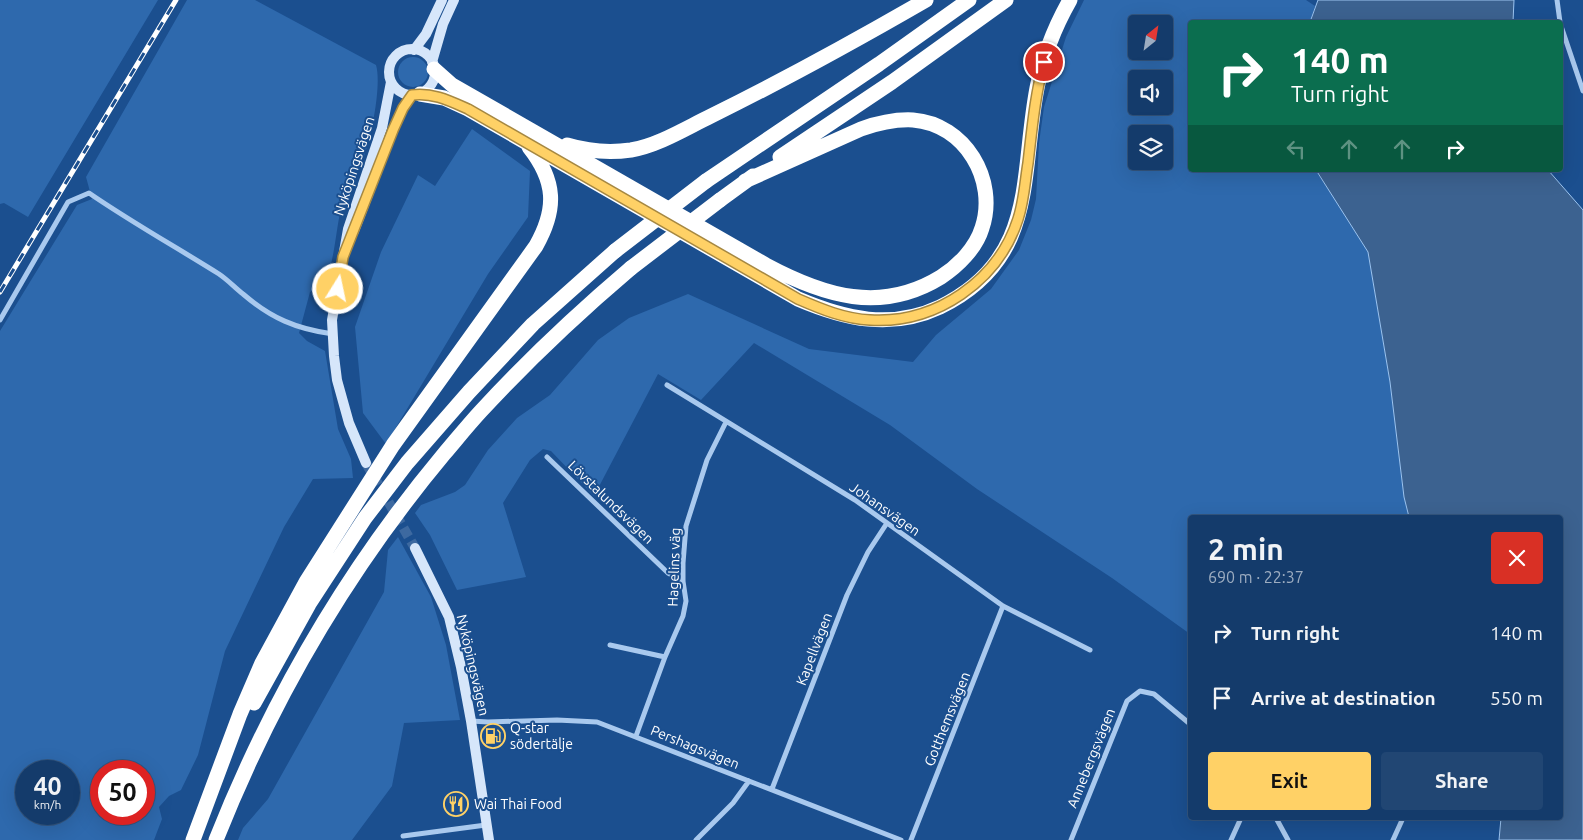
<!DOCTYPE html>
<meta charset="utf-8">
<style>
:root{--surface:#143b6b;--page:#214673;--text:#f1f3f6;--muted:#9dadc1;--line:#33557e;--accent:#ffd166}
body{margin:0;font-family:Ubuntu,sans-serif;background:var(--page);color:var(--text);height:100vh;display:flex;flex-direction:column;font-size:19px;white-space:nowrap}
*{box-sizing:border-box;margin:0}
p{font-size:16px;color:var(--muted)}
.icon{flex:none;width:28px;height:28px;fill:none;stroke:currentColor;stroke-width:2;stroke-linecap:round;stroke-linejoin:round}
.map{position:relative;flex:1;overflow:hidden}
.drawer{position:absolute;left:1188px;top:515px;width:375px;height:305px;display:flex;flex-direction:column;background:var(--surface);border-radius:5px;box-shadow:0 5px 20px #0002,0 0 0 1px var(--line)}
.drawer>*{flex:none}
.banner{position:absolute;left:1188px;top:20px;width:375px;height:152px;border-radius:5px;box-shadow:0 5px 20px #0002,0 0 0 1px var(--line);background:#0b6e4f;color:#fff;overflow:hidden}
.needle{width:32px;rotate:30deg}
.fabs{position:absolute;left:1128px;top:15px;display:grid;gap:10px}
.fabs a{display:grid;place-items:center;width:45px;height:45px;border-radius:5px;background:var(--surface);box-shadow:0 5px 20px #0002,0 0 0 1px var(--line);font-size:25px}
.speed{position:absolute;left:15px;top:760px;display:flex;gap:10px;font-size:25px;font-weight:700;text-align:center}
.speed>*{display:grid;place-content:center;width:65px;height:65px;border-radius:50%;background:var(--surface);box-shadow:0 5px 20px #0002,0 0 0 1px var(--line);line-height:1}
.speed small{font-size:12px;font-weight:400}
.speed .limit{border:8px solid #d22;background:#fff;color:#111}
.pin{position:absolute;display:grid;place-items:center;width:42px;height:42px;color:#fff;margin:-21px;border:2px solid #fff;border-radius:50%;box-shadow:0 1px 5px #0007}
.me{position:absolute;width:55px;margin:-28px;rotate:10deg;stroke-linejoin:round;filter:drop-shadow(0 0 4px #0008)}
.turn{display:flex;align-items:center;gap:18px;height:105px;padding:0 20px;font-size:22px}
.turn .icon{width:65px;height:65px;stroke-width:2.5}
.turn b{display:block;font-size:35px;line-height:42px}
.lanes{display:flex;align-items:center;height:48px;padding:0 20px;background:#0003;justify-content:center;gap:25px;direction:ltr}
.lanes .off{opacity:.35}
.round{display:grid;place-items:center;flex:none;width:52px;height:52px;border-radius:5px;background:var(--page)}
.head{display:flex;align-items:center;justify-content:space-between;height:85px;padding:0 20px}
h1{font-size:30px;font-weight:700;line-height:38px}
.cta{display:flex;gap:10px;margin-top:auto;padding:10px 20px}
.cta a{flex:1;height:58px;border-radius:5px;background:var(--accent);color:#111;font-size:20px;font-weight:700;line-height:58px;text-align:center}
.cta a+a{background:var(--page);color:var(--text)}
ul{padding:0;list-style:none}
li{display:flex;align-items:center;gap:15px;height:65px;padding:0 20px}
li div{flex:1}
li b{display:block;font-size:19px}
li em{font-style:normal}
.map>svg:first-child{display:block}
.green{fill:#2e69ad;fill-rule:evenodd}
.water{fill:#3c6290;stroke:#9cc4f0}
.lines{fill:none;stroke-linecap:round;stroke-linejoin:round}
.secondary-tunnel{stroke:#3d69a0;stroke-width:10;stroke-dasharray:10 5;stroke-linecap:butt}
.street{stroke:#a9c9ee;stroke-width:5}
.secondary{stroke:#d6e6fa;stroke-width:10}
.highway{stroke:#fff;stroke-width:15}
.rail-casing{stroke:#fff;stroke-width:5}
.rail{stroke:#1b4f8f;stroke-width:3;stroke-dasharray:9;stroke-linecap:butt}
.highway-bridge{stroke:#fff;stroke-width:15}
.route-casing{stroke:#a68842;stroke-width:12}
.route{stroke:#ffd166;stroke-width:9}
.labels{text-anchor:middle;stroke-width:4;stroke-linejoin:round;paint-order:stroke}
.street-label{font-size:14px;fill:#fff;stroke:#1b4f8f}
.poi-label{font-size:14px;fill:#fff;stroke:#1b4f8f;text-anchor:start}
</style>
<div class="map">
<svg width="1583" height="840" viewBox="0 0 1583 840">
<rect width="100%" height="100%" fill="#1b4f8f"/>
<!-- green -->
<path class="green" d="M0 0H158L28 217 4 203 0 204Z
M187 0H255L376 65C382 85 371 139 363 159 357 173 346 186 343 200 335 229 336 260 323 287L310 292 299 333 307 341 325 351 338 429 351 459 353 478 313 479 284 527 225 651 198 755 181 790 169 796 159 807 162 819 154 840H0V331L77 205 92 199 86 177ZM26 771H69V814H26ZM101 771H144V814H101Z
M1084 0H1306L1315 6 1310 22H1190V170H1316L1368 252 1390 382 1404 497 1409 517 1190 518V634L1112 578 977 489 890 425 754 343 701 400 658 374 594 496 551 451 543 449 530 460 503 503 526 577 457 590 430 535 415 513 421 505 455 492 465 485 488 450 517 418 550 395 598 340 629 318 688 294 809 349 913 362 936 335 991 289 1019 250 1031 220 1036 199 1039 143 1044 107 1066 37ZM1136 24H1164V51H1136ZM1136 79H1164V106H1136ZM1136 134H1164V161H1136Z
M398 72a15 15 0 1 1 30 0a15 15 0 1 1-30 0Z
M472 129 530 171 528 217 488 274 386 444 363 413 355 327 381 252 418 175 435 186Z
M398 537 431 597 446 645 460 720 404 723 392 786 352 840H238L243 828 268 799 384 592 388 550Z"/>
<!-- water -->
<path class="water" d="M1318 0H1514L1513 22H1310Z
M1316 170H1548L1583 210V840H1499L1501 818H1560V518L1409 517 1404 497 1390 382 1368 252Z"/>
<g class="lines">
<!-- secondary-tunnel -->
<path class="secondary-tunnel" d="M366 463 415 548"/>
<!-- street -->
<path class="street" d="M1557 0 1560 22
M1560 23 1583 91
M0 320 68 202 89 193C131 222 176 247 219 274 228 280 235 288 243 294 271 318 296 329 333 334
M667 385 855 500 1003 606 1090 650
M547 457 668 573 683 581
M610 645 665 657
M471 721 488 722 557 720 597 722 901 840
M636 736 665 657 683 616 686 601 683 581V563L686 526 707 460 726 422
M772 789 847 595 868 552 887 523
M1276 818 1288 840
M403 836 486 825
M696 840 733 803 749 781
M911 840 1003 606
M1071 840 1127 701 1140 691 1154 694 1190 724
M1231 840 1241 818
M1393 840 1403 818"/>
<!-- secondary -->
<path class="secondary" d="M389 72a23 23 0 1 1 46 0a23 23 0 1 1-46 0Z
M414 50 426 34 442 0
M432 62 443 24 454 0
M354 231 393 130 403 108 412 95
M366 463 349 423 337 380 334 356 332 320 348 229 382 128 391 82
M415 548 449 617 461 667 471 721 489 840"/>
<!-- highway -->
<path class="highway" d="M434 69 452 85 766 265C824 296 881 314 941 277 958 266 976 248 982 228 998 180 965 124 913 120 894 119 878 123 861 129L745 181
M420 94 444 98 468 109 798 299C845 319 891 330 940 307 1038 259 1020 177 1037 88 1043 57 1054 28 1070 0
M567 145C587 151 610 153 631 150 659 145 686 128 711 116 784 80 855 41 926 0
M780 157 892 82 1006 0
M706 181 879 64 969 0
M720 200 753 176
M254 703 309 604 365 518 407 463 469 392 533 324 615 251
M193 840 240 714 262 663 306 582 393 445 536 246C557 209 556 181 529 147
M216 840C271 701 348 569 444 454 456 440 468 425 481 411 528 360 578 313 631 268"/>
<defs>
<path id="rail" d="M0 292 176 0"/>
</defs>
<!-- rail casing -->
<use href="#rail" class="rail-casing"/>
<!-- rail -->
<use href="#rail" class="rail"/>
<!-- highway-bridge -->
<path class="highway-bridge" d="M615 251 706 181
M631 268 720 200"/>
</g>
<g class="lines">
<defs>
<path id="route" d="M338 289 343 257 393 130 403 108 412 95C432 92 450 101 468 109L798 299C821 309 845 319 870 320 936 324 998 281 1018 219 1024 201 1025 181 1028 163 1032 129 1035 95 1044 62"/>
</defs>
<!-- route casing -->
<use href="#route" class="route-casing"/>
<!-- route -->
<use href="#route" class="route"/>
</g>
<!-- icons -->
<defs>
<symbol id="fuel-ring" viewBox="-11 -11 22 22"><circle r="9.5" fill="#1b4f8f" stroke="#ffd166" stroke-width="1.5"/><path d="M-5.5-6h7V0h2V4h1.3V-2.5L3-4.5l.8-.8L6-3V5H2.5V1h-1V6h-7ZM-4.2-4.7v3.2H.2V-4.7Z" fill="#ffd166"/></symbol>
<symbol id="restaurant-ring" viewBox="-11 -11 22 22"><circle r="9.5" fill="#1b4f8f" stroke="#ffd166" stroke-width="1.5"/><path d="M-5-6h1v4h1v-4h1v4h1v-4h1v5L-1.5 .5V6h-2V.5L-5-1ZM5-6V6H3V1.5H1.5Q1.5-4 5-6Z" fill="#ffd166"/></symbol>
</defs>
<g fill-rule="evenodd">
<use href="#fuel-ring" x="479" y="722" width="28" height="28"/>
<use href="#restaurant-ring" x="442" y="790" width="28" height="28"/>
</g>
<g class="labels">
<!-- street labels -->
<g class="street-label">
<text transform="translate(354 166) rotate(-72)" y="5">Nyköpingsvägen</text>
<text transform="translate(611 502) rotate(44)" y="5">Lövstalundsvägen</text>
<text transform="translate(885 509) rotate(35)" y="5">Johansvägen</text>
<text transform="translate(674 567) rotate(-88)" y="5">Hagelins väg</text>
<text transform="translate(814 649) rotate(-69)" y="5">Kapellvägen</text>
<text transform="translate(473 665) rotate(77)" y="5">Nyköpingsvägen</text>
<text transform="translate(947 719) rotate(-68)" y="5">Gotthemsvägen</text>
<text transform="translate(695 747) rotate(22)" y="5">Pershagsvägen</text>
<text transform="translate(1091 758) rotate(-68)" y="5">Annebergsvägen</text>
</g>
<!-- poi labels -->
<g class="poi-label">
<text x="510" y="733">Q-star<tspan x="510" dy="16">södertälje</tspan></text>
<text x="474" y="809">Wai Thai Food</text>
</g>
</g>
</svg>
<div class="fabs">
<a><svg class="needle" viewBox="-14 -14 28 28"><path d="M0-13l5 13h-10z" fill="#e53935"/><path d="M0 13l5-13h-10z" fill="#9dadc1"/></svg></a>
<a><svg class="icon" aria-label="sound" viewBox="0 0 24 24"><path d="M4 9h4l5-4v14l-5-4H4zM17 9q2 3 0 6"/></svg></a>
<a><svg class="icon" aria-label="layers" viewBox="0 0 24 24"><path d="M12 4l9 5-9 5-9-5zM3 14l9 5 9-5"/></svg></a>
</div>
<div class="speed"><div>40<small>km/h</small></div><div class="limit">50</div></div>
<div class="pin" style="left:1044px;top:62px;background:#d93025"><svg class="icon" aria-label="arrive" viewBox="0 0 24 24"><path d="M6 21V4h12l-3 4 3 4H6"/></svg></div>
<svg class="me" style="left:338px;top:289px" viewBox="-20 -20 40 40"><circle r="17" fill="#ffd166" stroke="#fff" stroke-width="3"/><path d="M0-11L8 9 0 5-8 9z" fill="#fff"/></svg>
<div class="banner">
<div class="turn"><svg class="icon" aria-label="right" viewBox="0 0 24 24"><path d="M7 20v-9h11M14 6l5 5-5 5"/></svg><div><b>140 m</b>Turn right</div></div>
<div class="lanes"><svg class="icon off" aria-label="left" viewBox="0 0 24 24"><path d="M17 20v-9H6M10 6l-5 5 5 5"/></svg><svg class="icon off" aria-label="ahead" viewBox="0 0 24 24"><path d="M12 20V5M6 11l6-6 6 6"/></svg><svg class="icon off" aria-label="ahead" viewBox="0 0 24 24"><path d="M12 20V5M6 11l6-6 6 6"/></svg><svg class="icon" aria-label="right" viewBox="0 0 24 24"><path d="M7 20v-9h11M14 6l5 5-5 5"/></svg></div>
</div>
<section class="drawer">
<div class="head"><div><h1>2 min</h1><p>690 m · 22:37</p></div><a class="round" style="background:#d93025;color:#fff"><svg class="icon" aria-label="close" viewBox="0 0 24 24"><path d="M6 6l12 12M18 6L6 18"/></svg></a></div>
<ul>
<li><svg class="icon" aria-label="right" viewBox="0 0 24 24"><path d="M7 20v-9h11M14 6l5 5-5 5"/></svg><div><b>Turn right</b></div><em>140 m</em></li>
<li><svg class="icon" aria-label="arrive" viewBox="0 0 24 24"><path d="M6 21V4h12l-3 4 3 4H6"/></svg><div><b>Arrive at destination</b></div><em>550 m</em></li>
</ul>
<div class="cta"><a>Exit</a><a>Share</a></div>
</section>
</div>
